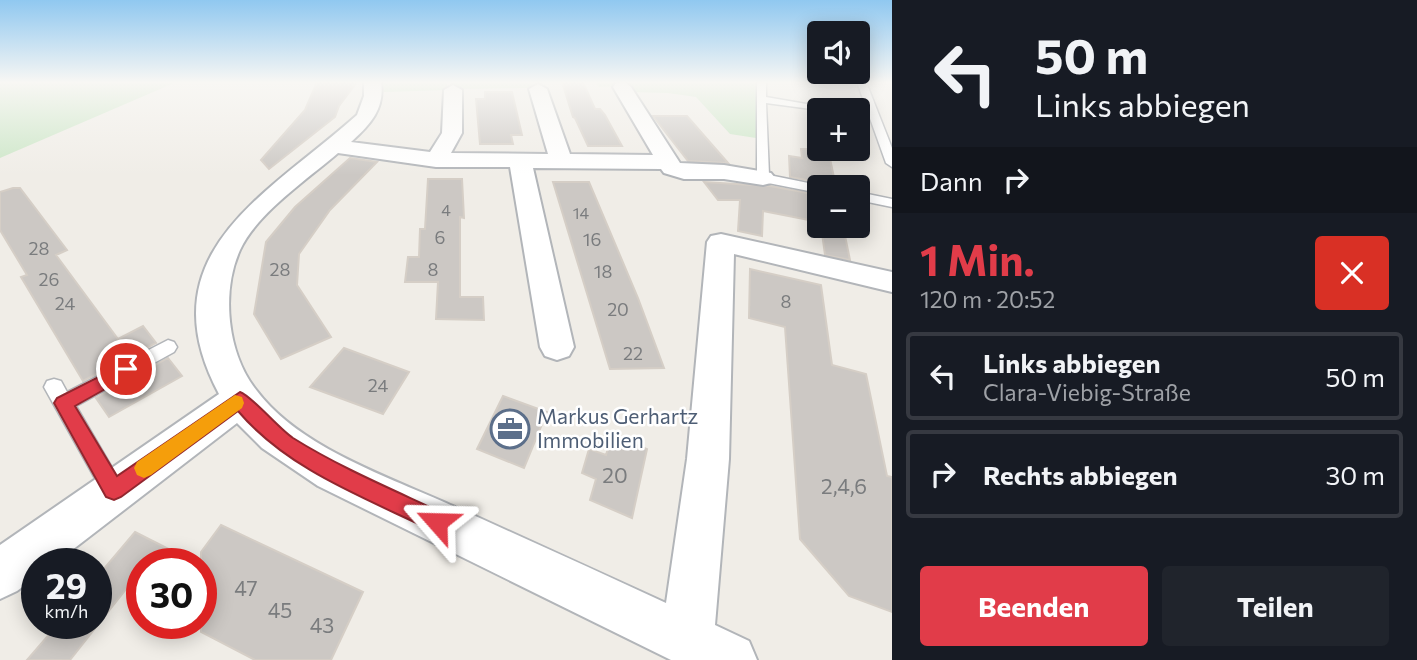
<!DOCTYPE html>
<html lang="de">
<meta charset="utf-8">
<style>
:root{--surface:#171b24;--page:#20242c;--text:#f1f3f6;--muted:#9ea1a6;--line:#363941;--accent:#e13c49}
body{margin:0;font-family:Commissioner,sans-serif;background:var(--page);color:var(--text);height:100vh;display:flex;flex-direction:column;font-size:26px;white-space:nowrap}
*{box-sizing:border-box;margin:0}
p{font-size:23px;color:var(--muted)}
.icon{flex:none;width:38px;height:38px;fill:none;stroke:currentColor;stroke-width:2;stroke-linecap:round;stroke-linejoin:round}
.map{position:relative;flex:1;overflow:hidden}
.side{display:flex;flex-direction:column;background:var(--surface);width:525px}
.side>*{flex:none}
.hud{background:#171b24;color:var(--text);overflow:hidden}
.fabs{position:absolute;left:807px;top:21px;display:grid;gap:14px}
.fabs a{display:grid;place-items:center;width:63px;height:63px;border-radius:7px;background:var(--surface);box-shadow:0 4px 18px #0003;font-size:35px}
.speed{position:absolute;left:21px;top:548px;display:flex;gap:14px;font-size:35px;font-weight:700;text-align:center}
.speed>*{display:grid;place-content:center;width:91px;height:91px;border-radius:50%;background:var(--surface);box-shadow:0 4px 18px #0003;line-height:1}
.speed small{font-size:18px;font-weight:400}
.speed .limit{border:10px solid #d22;background:#fff;color:#111}
.pin{position:absolute;display:grid;place-items:center;width:60px;height:60px;color:#fff;margin:-30px;border:4px solid #fff;border-radius:50%;box-shadow:0 2px 7px #0007}
.me{position:absolute;width:77px;margin:-38px;rotate:295deg;stroke-linejoin:round;filter:drop-shadow(0 0 5px #0008)}
.turn{display:flex;align-items:center;gap:24px;height:147px;padding:0 28px;font-size:32px}
.turn .icon{width:91px;height:91px;stroke-width:2.5}
.turn b{display:block;font-size:49px;line-height:60px}
.then{display:flex;align-items:center;height:66px;padding:0 28px;background:#0003;gap:14px;font-size:26px}
.round{display:grid;place-items:center;flex:none;width:74px;height:74px;border-radius:7px;background:var(--page)}
.summary{display:flex;align-items:center;justify-content:space-between;height:119px;padding:0 28px}
h1{font-size:42px;font-weight:700;line-height:52px;color:var(--accent)}
.cta{display:flex;gap:14px;margin-top:auto;padding:14px 28px}
.cta a{flex:1;height:80px;border-radius:7px;background:var(--accent);color:#fff;font-size:28px;font-weight:700;line-height:80px;text-align:center}
.cta a+a{background:var(--page);color:var(--text)}
ul{padding:0;list-style:none}
li{display:flex;align-items:center;gap:21px;height:88px;margin:0 14px 10px;padding:0 14px;border:4px solid var(--line);border-radius:7px}
li div{flex:1}
li b{display:block;font-size:26px}
li em{font-style:normal}
main{display:flex;flex:1;min-height:0}
.map>svg:first-child{display:block}
.green{fill:#cbe6c6}
.building{fill:#ccc8c4;stroke:#d5cec6;stroke-width:2}
.lines{fill:none;stroke-linecap:round;stroke-linejoin:round}
.lane-casing{stroke:#b2b5b9;stroke-width:3}
.street-casing{stroke:#b2b5b9;stroke-width:4}
.lane{fill:#fff;fill-rule:evenodd}
.street{fill:#fff;fill-rule:evenodd}
.route{fill:#e13c49;stroke:#92272f;stroke-width:2}
.slow{fill:#f59e0b}
.labels{text-anchor:middle;stroke-width:5;stroke-linejoin:round;paint-order:stroke}
.far-number-label{font-size:16px;fill:#7a7c7e}
.number-label{font-size:18px;fill:#7a7c7e}
.service-label{font-size:21px;fill:#4e5e75;stroke:#fff;text-anchor:start}
.near-number-label{font-size:21px;fill:#7a7c7e}
</style>
<main>
<div class="map">
<svg width="892" height="660" viewBox="0 0 892 660">
<rect width="100%" height="100%" fill="#f0ede7"/>
<!-- green -->
<path class="green" d="M0 83V82L174 83 0 158Z
M382 83H447L448 90 384 92Z
M454 83H531L535 88 456 89Z
M596 83H756V138L730 134 696 97 668 93 630 92 624 86 599 87Z"/>
<!-- building -->
<path class="building" d="M317 82H357L339 106 335 117 269 169 261 160 305 110Z
M562 82H583L595 109H600L605 115 622 146H588L575 118 573 117Z
M485 92H512L522 135H511L513 144H480L476 99H485Z
M653 116H687L728 163 688 161Z
M801 149H828L836 187H825L824 183 790 177 789 156 802 158Z
M350 158 377 162 330 210 299 254 297 285 331 337 281 359 254 314 266 242 295 207Z
M428 179H462L464 218 460 217V297H483L484 320 436 319 438 282H405L408 257H419L420 229H425Z
M553 182H589L638 298 664 368 610 369Z
M704 182 770 186 819 195V222L763 211 762 236 738 231 740 200H718Z
M13 188H20L67 250 56 255 118 339 143 326 156 343 83 381 21 277 27 275 0 230V192Z
M821 226H843L850 260 825 255Z
M750 269 821 285 832 365 866 374 887 476 892 477V612L849 596 800 539 785 327 749 318Z
M344 348 409 372 383 414 310 387Z
M168 358 182 376 109 417 96 398Z
M503 396 547 412 524 468 477 449Z
M612 435 647 449 632 518 590 500 596 479 582 473 589 449 606 455Z
M221 525 363 592 331 660H255L201 632V552Z
M135 532 198 564H142V569L70 660H27L59 623H96V578Z"/>
<g class="lines">
<defs>
<path id="lane" d="M757 82H766V97L841 110H819L766 103 769 175 823 186 819 187V193L763 182 757 178Z
M857 82H866L892 148V167L886 163Z
M858 192 892 199V207L858 200Z
M168 340 174 342 177 347 174 352 76 406 125 490 122 498 114 501 106 498 44 387 47 381 54 379 61 381 67 392Z"/>
<path id="street" d="M364 82H381C385 109 370 125 351 142L430 152 442 133 444 90 453 85 462 90V133L451 153 548 154 529 89 538 84 547 89 570 154 653 155 613 87 616 83 625 82 631 87 680 163 724 165 771 173 775 178 771 183 763 185 724 179H684L664 173 661 169 533 168 574 347 569 356 557 360 545 356 540 347 510 167H436L338 153C308 179 257 213 240 250 221 292 227 354 257 391 300 448 389 477 453 506 524 538 595 570 666 603L687 459 707 242 711 236 721 234 892 272V292L734 254 729 459 715 625 749 641 757 660H671L318 486 262 448 237 423 54 564H37V576L17 591 0 599V545L219 394C144 253 269 194 357 115L364 96Z"/>
</defs>
<!-- lane casing -->
<use href="#lane" class="lane-casing"/>
<!-- street casing -->
<use href="#street" class="street-casing"/>
<!-- lane -->
<use href="#lane" class="lane"/>
<!-- street -->
<use href="#street" class="street"/>
</g>
<!-- sky -->
<linearGradient id="sky" x2="0" y2="1"><stop stop-color="#90c8f0"/><stop offset="0.47" stop-color="#f8f7f4"/><stop offset="1" stop-color="#f8f7f4" stop-opacity="0"/></linearGradient>
<rect width="892" height="175" fill="url(#sky)"/>
<!-- route -->
<path class="route" d="M126 363 132 365 135 369 132 374 75 406 117 476 240 392C252 396 278 428 293 438 341 468 394 490 445 514L448 522 445 529 437 533 429 529C363 497 287 469 238 411L121 497 114 500 106 497 54 403 57 398Z"/>
<!-- slow -->
<path class="slow" d="M235 395 242 397 244 403 242 408 151 475 144 478 137 475 134 468 137 462Z"/>
<!-- icons -->
<defs>
<symbol id="office-ring" viewBox="-11 -11 22 22"><circle r="9.5" fill="#fff" stroke="#5c6f8a" stroke-width="1.5"/><path d="M-6-3h4V-5.5h4V-3h4V5H-6ZM-1-4.5V-3h2v-1.5ZM-6 0V1H6V0Z" fill="#5c6f8a"/></symbol>
</defs>
<g fill-rule="evenodd">
<use href="#office-ring" x="488" y="407" width="44" height="44"/>
</g>
<g class="labels">
<!-- far-number labels -->
<g class="far-number-label">
<text x="446" y="216">4</text>
<text x="581" y="219">14</text>
</g>
<!-- number labels -->
<g class="number-label">
<text x="440" y="244">6</text>
<text x="592" y="246">16</text>
<text x="39" y="255">28</text>
<text x="280" y="276">28</text>
<text x="433" y="276">8</text>
<text x="603" y="278">18</text>
<text x="49" y="286">26</text>
<text x="786" y="308">8</text>
<text x="65" y="310">24</text>
<text x="618" y="316">20</text>
<text x="633" y="360">22</text>
<text x="378" y="392">24</text>
</g>
<!-- service labels -->
<g class="service-label">
<text x="537" y="424">Markus Gerhartz<tspan x="537" dy="24">Immobilien</tspan></text>
</g>
<!-- near-number labels -->
<g class="near-number-label">
<text x="615" y="483">20</text>
<text x="844" y="494">2,4,6</text>
<text x="246" y="596">47</text>
<text x="280" y="618">45</text>
<text x="322" y="633">43</text>
</g>
</g>
</svg>
<div class="fabs">
<a><svg class="icon" aria-label="sound" viewBox="0 0 24 24"><path d="M4 9h4l5-4v14l-5-4H4zM17 9q2 3 0 6"/></svg></a>
<a>+</a>
<a>−</a>
</div>
<div class="speed"><div>29<small>km/h</small></div><div class="limit">30</div></div>
<div class="pin" style="left:126px;top:369px;background:#d93025"><svg class="icon" aria-label="arrive" viewBox="0 0 24 24"><path d="M6 21V4h12l-3 4 3 4H6"/></svg></div>
<svg class="me" style="left:437px;top:522px" viewBox="-20 -20 40 40"><path d="M0-17L14 15 0 8-14 15z" fill="#e13c49" stroke="#fff" stroke-width="4"/></svg>
</div>
<section class="side">
<div class="hud">
<div class="turn"><svg class="icon" aria-label="left" viewBox="0 0 24 24"><path d="M17 20v-9H6M10 6l-5 5 5 5"/></svg><div><b>50 m</b>Links abbiegen</div></div>
<div class="then">Dann<svg class="icon" aria-label="right" viewBox="0 0 24 24"><path d="M7 20v-9h11M14 6l5 5-5 5"/></svg></div>
</div>
<div class="summary"><div><h1>1 Min.</h1><p>120 m · 20:52</p></div><a class="round" style="background:#d93025;color:#fff"><svg class="icon" aria-label="close" viewBox="0 0 24 24"><path d="M6 6l12 12M18 6L6 18"/></svg></a></div>
<ul>
<li><svg class="icon" aria-label="left" viewBox="0 0 24 24"><path d="M17 20v-9H6M10 6l-5 5 5 5"/></svg><div><b>Links abbiegen</b><p>Clara-Viebig-Straße</p></div><em>50 m</em></li>
<li><svg class="icon" aria-label="right" viewBox="0 0 24 24"><path d="M7 20v-9h11M14 6l5 5-5 5"/></svg><div><b>Rechts abbiegen</b></div><em>30 m</em></li>
</ul>
<div class="cta"><a>Beenden</a><a>Teilen</a></div>
</section>
</main>
